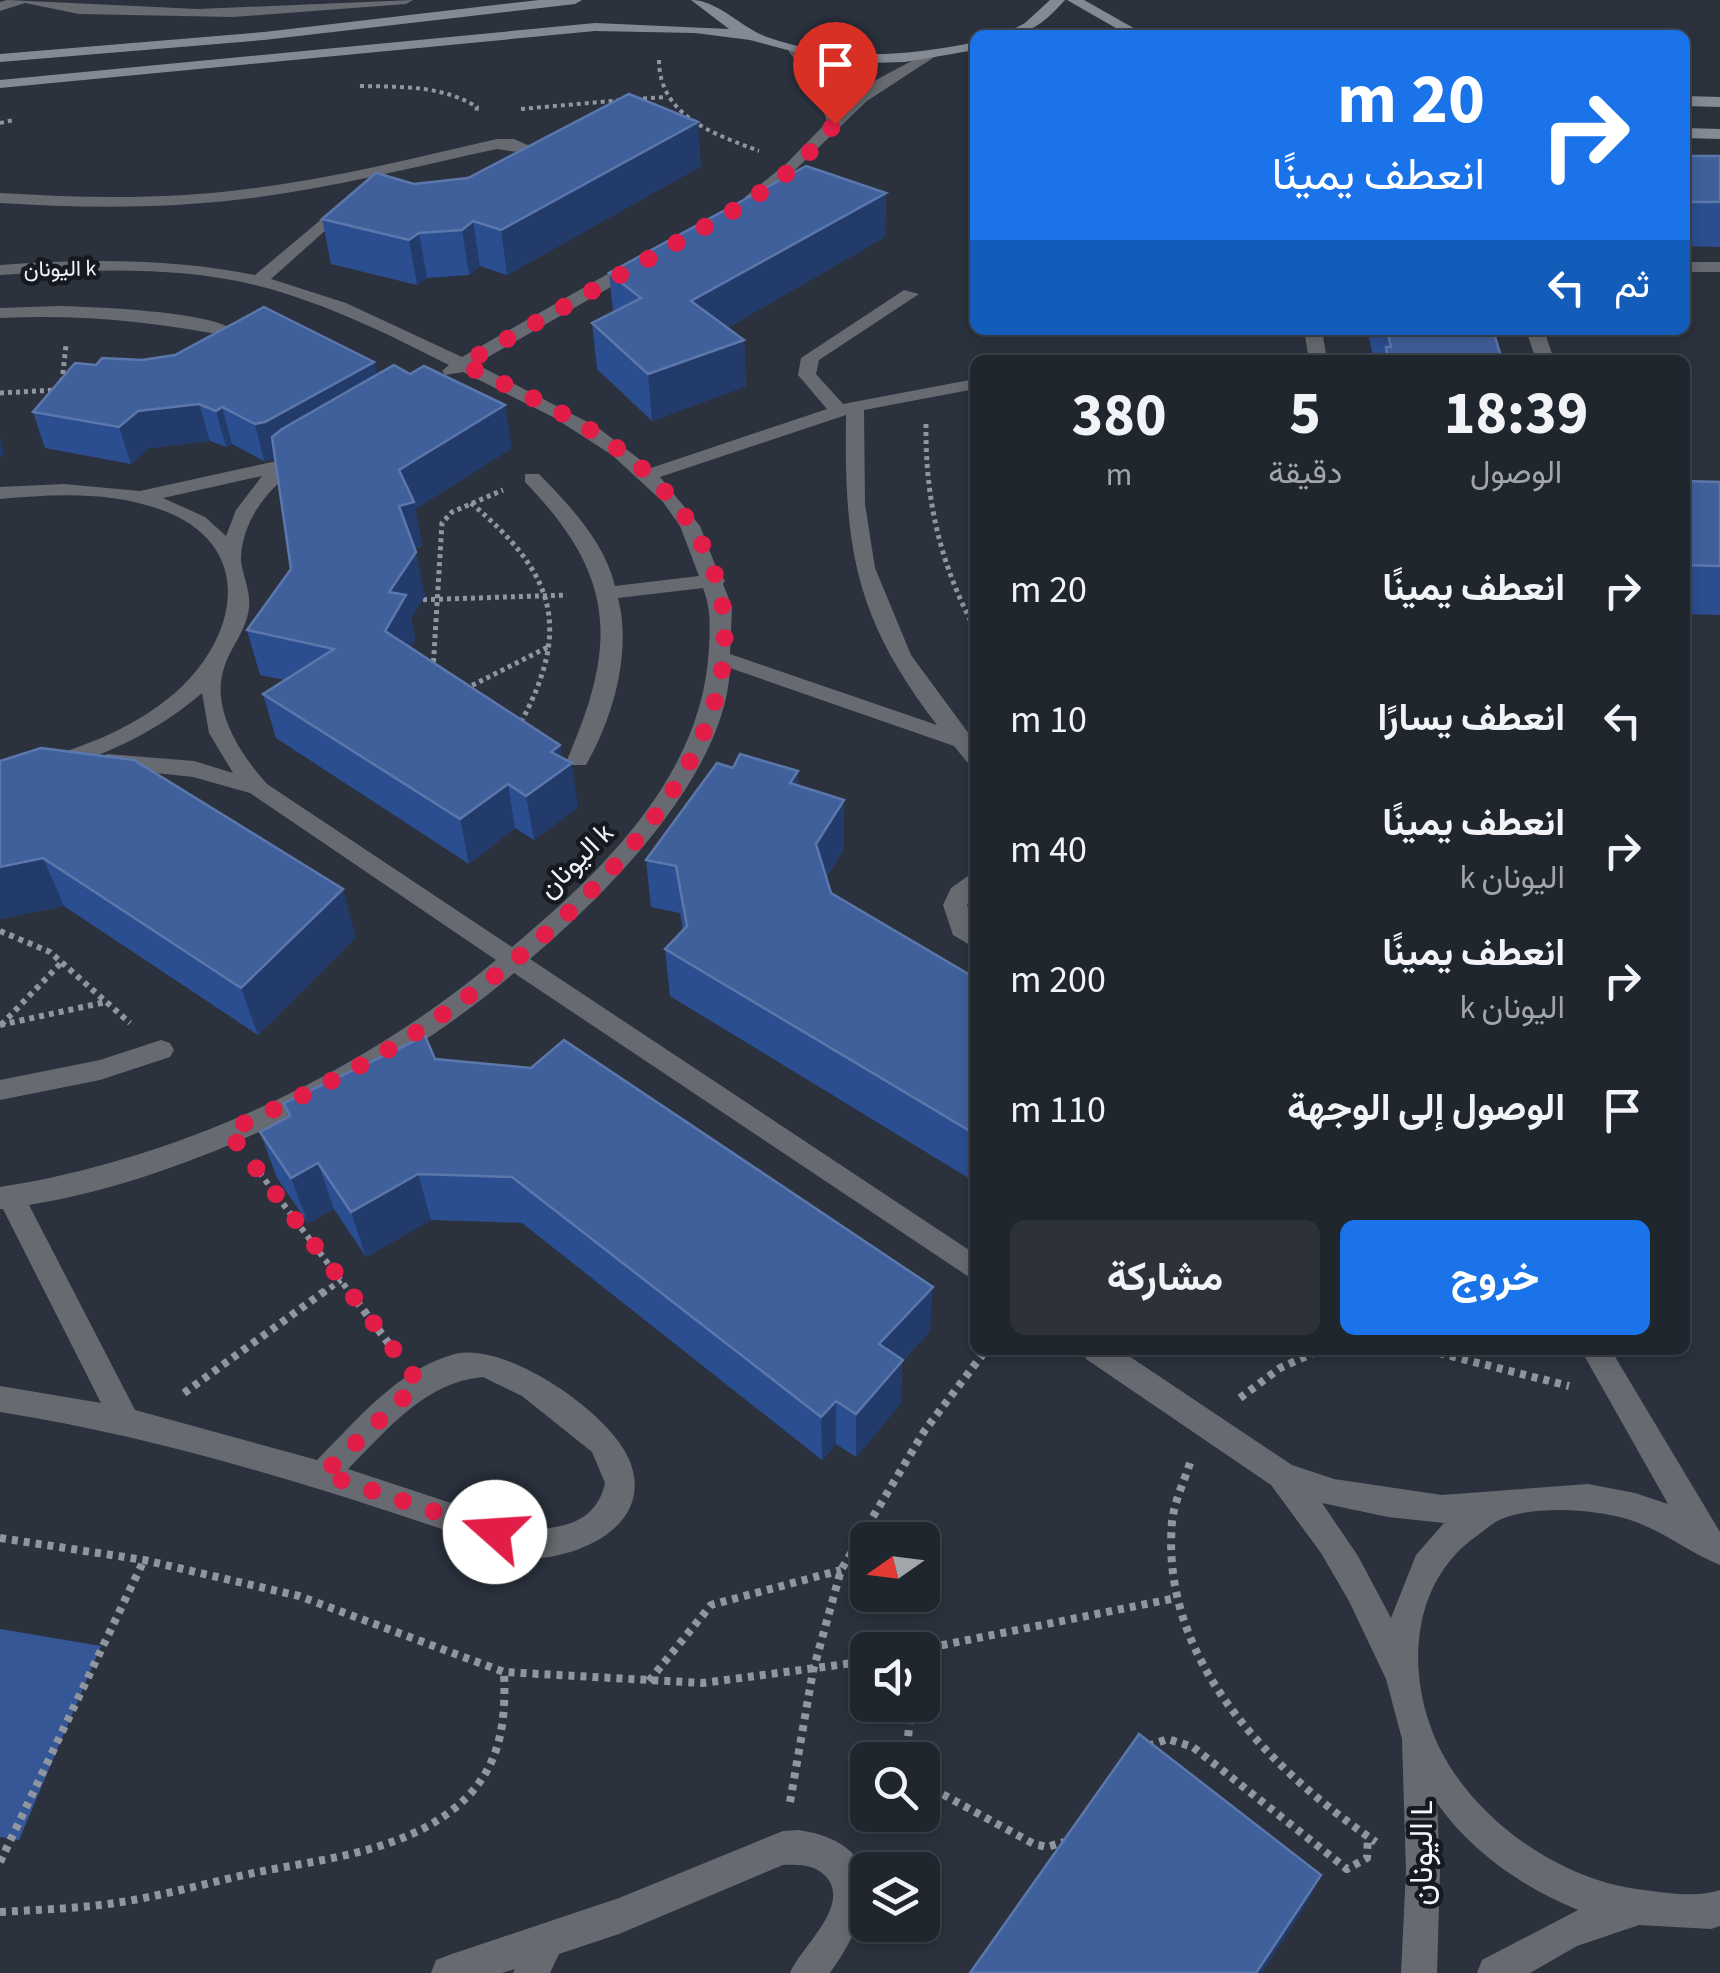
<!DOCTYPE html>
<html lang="ar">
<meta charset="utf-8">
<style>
:root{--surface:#20262e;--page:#2d323a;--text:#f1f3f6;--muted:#a2a5aa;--line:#3d434a;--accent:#1a73e8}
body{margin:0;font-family:"Source Sans 3",Vazirmatn,sans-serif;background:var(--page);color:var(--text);direction:rtl;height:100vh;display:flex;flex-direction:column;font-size:38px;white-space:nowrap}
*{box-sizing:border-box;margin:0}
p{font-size:32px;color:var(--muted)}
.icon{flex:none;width:55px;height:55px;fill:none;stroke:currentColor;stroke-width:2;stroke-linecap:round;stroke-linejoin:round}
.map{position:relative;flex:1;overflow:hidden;direction:ltr}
.side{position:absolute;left:970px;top:355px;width:720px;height:1000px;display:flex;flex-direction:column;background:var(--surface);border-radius:15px;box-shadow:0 5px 15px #0003,0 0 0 2px var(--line);direction:rtl}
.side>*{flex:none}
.banner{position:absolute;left:970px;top:30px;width:720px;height:305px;border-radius:15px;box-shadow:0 5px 15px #0003,0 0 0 2px var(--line);direction:rtl;background:#1a73e8;color:#fff;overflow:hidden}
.needle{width:65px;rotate:256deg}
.tools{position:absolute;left:850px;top:1522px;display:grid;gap:20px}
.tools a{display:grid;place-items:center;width:90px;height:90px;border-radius:15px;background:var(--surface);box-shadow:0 5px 15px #0003,0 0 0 2px var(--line);font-size:50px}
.pin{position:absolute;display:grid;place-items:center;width:85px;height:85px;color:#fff;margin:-102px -42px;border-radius:50% 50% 50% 0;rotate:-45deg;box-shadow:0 0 10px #0007}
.pin .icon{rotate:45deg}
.me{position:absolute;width:110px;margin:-55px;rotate:289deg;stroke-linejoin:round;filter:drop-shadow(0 0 8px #0008)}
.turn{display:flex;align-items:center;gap:35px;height:210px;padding:0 40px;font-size:45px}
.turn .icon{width:130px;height:130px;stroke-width:2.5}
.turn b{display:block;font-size:70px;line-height:85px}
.then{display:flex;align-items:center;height:95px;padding:0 40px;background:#0003;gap:20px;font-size:38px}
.eta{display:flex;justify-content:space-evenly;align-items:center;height:170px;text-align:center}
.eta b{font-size:60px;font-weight:700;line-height:70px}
.cta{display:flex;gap:20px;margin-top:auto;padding:20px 40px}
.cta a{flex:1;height:115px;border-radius:15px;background:var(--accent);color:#fff;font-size:40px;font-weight:700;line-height:115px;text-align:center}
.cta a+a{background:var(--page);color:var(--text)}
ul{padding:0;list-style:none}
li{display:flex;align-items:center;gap:30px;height:130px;padding:0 40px}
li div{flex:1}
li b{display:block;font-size:38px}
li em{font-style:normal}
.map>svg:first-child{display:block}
.green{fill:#355796}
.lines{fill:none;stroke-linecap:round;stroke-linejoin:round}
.path-far3{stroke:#9096a0;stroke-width:4;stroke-dasharray:4 4;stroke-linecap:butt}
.path-far2{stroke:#9096a0;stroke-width:5;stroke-dasharray:4 4;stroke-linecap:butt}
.path-far1{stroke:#9096a0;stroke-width:6;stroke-dasharray:5 5;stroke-linecap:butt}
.path{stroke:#9096a0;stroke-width:8;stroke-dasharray:6 6;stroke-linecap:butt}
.lane{fill:#676a70;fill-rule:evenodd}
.street{fill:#676a70;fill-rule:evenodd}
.secondary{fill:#848a93;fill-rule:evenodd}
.wall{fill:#2b4e90}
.shaded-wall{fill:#223b6a}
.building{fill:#40609c;stroke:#5c77ab;stroke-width:2.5}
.route{stroke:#e11d48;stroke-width:18;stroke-dasharray:0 32.4}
.labels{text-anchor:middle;stroke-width:9;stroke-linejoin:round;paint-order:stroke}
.far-street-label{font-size:22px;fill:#f0f5fd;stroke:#16191f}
.street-label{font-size:28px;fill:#f0f5fd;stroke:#16191f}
.near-street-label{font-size:32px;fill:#f0f5fd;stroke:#16191f}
</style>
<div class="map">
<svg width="1720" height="1973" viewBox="0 0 1720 1973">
<rect width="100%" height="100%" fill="#2b323e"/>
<!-- green -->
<path class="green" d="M0 1629 101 1646 19 1840 0 1837Z"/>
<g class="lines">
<!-- path-far3 -->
<path class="path-far3" d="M659 60C659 116 714 134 759 151
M360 86C401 87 441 85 477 107L476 113
M635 99 667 97
M521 109 623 100
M0 123 14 120"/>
<!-- path-far2 -->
<path class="path-far2" d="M62 382 66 345
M0 393 56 390
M926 424C925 498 940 564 975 629
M471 503C555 574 573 627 519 726
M415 600 567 595
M433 670 442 523 452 512 503 490
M465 689 550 646"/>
<!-- path-far1 -->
<path class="path-far1" d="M0 931 50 952 130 1023
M0 1025 106 1002
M1 1025 62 962
M253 1164 351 1294
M322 1294 341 1280"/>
<!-- path -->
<path class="path" d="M349 1291 396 1353
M1427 1350 1569 1386
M184 1393 325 1291
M1240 1398 1280 1368 1320 1350
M1190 1463C1184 1482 1174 1502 1172 1522 1160 1661 1270 1769 1376 1842
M0 1538 144 1560 299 1596 504 1672 703 1683 868 1661
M918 1650 1176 1598
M649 1681 711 1605 841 1570
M1148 1746 1168 1739 1193 1747 1347 1869 1367 1858 1368 1837
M906 1760 911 1705
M922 1783 1034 1844 1047 1847 1064 1842
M790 1802 813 1671 841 1570 925 1430 986 1350
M861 1828 871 1815
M0 1862 144 1560
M0 1912C33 1910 67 1909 100 1905 152 1899 206 1883 258 1872 329 1858 417 1850 470 1794 502 1759 506 1717 504 1672"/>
<!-- lane -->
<path class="lane" d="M1685 262H1720V272H1685Z
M1526 330H1544L1554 360H1536Z"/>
<!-- street -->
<path class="street" d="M7 0 198 9 413 0 406 4 233 17 79 14 25 3 0 11V2Z
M789 46H799L830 84 839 110 876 80 932 50 939 54 867 101 772 192 757 203H745V197L787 163 827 122 816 85 789 52Z
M497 139H514L532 147 531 158 509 172H497V166L517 152 497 149C413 167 329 189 243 199 162 209 81 208 0 203V193C82 198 165 200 247 189 331 179 414 158 497 139Z
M348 197 356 202 354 205 271 279 346 303 462 357 632 260H644V268L476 364 597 427 651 468 827 409 798 375 801 358 904 290 919 294 819 360 816 374 843 404 975 379V389L864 410 865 504 875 568 911 655 975 742V764L967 762 954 746 730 668C726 774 607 894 530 959L975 1254V1281L514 973C389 1080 192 1179 29 1205L135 1410 317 1460C357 1420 398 1369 455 1354 506 1341 610 1413 629 1459 656 1524 582 1557 530 1559 355 1499 183 1441 0 1412V1386L101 1403 3 1209H0V1187C176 1160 359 1075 496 960L250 793 193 777 100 767 97 762 100 757 108 754 194 761 233 773 209 733 202 693C143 744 75 767 0 785V769C57 756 114 739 161 704 235 651 265 546 159 509 108 491 52 494 0 499V487L64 484 140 491 281 460 303 449 310 451V459C275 481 244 513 241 556 240 571 251 588 249 608 246 631 232 645 225 665 209 707 240 754 267 784L512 947C604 870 703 774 709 648 710 626 711 609 703 588L618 598C632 652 613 718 586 765H570L567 760C618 643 616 576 525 482V474H539C570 506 604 541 615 586L699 576 680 526 663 502 612 455 553 417 463 372 445 375 442 371 449 365C388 334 325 303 259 286 175 265 86 270 0 275V265C86 259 170 258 255 275ZM846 415C844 547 854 617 937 725L730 654 732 607 723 584 725 580 719 575 700 526 660 477ZM262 476 236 510 226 536 205 517 163 498ZM483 1377 522 1396 592 1452 605 1483C597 1521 564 1529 530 1529L348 1469C387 1430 425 1382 483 1377Z
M58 306C95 307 210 311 236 331L227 336C151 321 77 314 0 318V308Z
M1304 330H1322L1327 360H1309Z
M975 871V893L967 905 975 926V948L953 935 943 905 951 888Z
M161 1040 170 1043 174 1050 170 1057 100 1080 0 1100V1080L100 1060Z
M1081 1350H1120L1292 1465 1334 1479 1442 1495 1588 1484 1635 1493 1668 1504 1581 1350H1611L1720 1532V1565C1681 1549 1655 1523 1610 1515 1578 1509 1534 1507 1504 1518 1495 1521 1486 1529 1478 1535 1418 1576 1407 1653 1428 1719 1455 1808 1555 1881 1644 1890 1668 1893 1698 1898 1720 1890V1926L1711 1929 1639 1925 1577 1946 1530 1973H1477L1482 1960 1578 1910C1524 1888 1471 1852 1437 1803L1440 1871 1437 1973H1401L1406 1871 1402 1739 1386 1679 1349 1601 1321 1553 1271 1485 1086 1359ZM1322 1503 1388 1517 1444 1523 1416 1555 1391 1618 1358 1556Z
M799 1830C893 1845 872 1915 830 1973H790C800 1948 849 1908 828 1879 816 1864 800 1864 783 1865L619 1934 559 1954 550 1973H513L515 1969 502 1973H431L436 1960 449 1955 619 1898 783 1831Z"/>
<!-- secondary -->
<path class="secondary" d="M539 0H582L575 4 264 40 0 62V54L264 32Z
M691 0C718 0 740 27 767 37 834 61 906 57 975 42V50L905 62 867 63 829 61 750 40 695 33 595 31 0 88V80L595 23 729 29Z
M1050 0H1065C1046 21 1031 35 1002 35L1025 23Z
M1067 0H1084L1146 35H1128Z
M1685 96 1720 97V107L1685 106Z
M1685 128 1720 129V139L1685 138Z"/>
</g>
<!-- wall -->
<path class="wall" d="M1685 156H1720V247L1685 246Z
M701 166 507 275 480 266 469 275 427 278 417 285 331 264 322 219 414 184Z
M886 193 885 237 727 328 744 340 746 386 652 421 597 369 592 323 613 312 609 273Z
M1367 330H1493L1502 360H1374Z
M142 360 374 362 377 375 512 448 415 509 422 546 414 548 425 596 411 618 415 639 410 648 560 745 561 758 578 807 534 840 515 828 469 864 276 738 263 694 285 680 260 675 247 630 291 569 275 458 264 461 232 444 226 447 210 441 149 448 131 464 45 448 33 412 96 365Z
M1685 481 1720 482V615L1685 614Z
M0 761 356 937 258 1035 64 906 0 919Z
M733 768 798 786 844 848 826 878 831 893 975 978V1182L670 996 665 949 683 930 680 913 651 907 646 860Z
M435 1059 930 1331 902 1362 901 1403 856 1457 836 1444 822 1460 522 1223 431 1220 366 1257 334 1209 308 1223 277 1178 260 1132 288 1116 284 1103Z"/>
<!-- shaded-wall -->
<path class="shaded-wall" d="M698 122 701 166 507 275 501 230Z
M886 193 885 237 694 347 691 301Z
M473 221 480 266 469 275 462 230Z
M419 233 427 278 417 285 409 240Z
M744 340 746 386 652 421 648 374Z
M374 362 382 398 275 458 264 461 255 424Z
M199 404 210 441 149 448 131 464 119 427 138 411Z
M505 405 512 448 415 509 422 546 408 549 399 506V470Z
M222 407 232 444 226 447 216 411Z
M0 438 4 456 0 457Z
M416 552 425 596 411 618 415 639 395 676 385 631 389 592Z
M560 745 563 769 572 763 578 807 534 840 526 796 551 752Z
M798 771 799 819 790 783Z
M508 784 515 828 469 864 460 819Z
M844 800V848L817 892 816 844Z
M43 858 64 906 0 919V867Z
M343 889 356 937 258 1035 241 988Z
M318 1163 334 1209 308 1223 291 1178Z
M418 1174 431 1220 366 1257 351 1212Z
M933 1287 930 1331 902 1362 901 1403 856 1457V1414L879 1344Z
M836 1401V1444L822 1460 821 1417Z
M1321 1875 1304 1908 1262 1973H1256Z"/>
<!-- building -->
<path class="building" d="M629 94 698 122 501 230 473 221 462 230 419 233 409 240 322 219 376 173 414 184 468 178Z
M1685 156H1720V202H1685Z
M806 166 886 193 691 301 744 340 648 374 592 323 641 298 609 273Z
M264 307 374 362 265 422 255 424 222 407 216 411 199 404 138 411 119 427 33 412 75 363 96 365 102 358 142 360 175 355Z
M1387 330H1493L1502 360H1388L1386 347H1391Z
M394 365 410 374 424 366 505 405 399 470 414 502 399 506 416 552 389 592 406 595 385 631 560 745 551 752 572 763 526 796 508 784 460 819 263 694 334 649 247 630 291 569 272 437 282 429Z
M1685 481 1720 482V566L1685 565Z
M41 748 134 760 343 889 241 988 43 858 0 867V761Z
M740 754 798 771 790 783 844 800 816 844 831 893 975 978V1134L665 949 687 926 676 866 646 860 717 763 733 768Z
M425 1036 435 1059 531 1068 564 1040 933 1287 879 1344 903 1360 856 1414 836 1401 821 1417 512 1177 418 1174 351 1212 318 1163 291 1178 260 1132 290 1116 284 1103Z
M1139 1734 1321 1875 1256 1973H970Z"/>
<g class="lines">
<!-- route -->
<path class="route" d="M495 1532 323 1474 419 1383 228 1131C290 1102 351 1073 409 1037 578 928 860 680 650 476 599 426 526 395 463 364L745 204 798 165 835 124"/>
</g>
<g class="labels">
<!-- far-street labels -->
<g class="far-street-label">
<text transform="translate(60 268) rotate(-1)" y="8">اليونان k</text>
</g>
<!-- street labels -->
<g class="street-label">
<text transform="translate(575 860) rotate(-45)" y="10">اليونان k</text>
</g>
<!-- near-street labels -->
<g class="near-street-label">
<text transform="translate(1421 1853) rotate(-90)" y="11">اليونان L</text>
</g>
</g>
</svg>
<div class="tools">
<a><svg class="needle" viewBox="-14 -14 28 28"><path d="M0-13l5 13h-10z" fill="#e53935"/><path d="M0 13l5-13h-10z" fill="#a2a5aa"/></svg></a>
<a><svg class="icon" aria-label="sound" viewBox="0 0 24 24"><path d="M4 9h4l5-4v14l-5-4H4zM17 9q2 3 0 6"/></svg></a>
<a><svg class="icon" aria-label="search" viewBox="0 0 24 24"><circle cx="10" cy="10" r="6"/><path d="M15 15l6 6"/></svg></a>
<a><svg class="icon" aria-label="layers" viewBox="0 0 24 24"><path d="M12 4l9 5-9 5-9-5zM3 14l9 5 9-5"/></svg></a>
</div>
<div class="pin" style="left:835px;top:124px;background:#d93025"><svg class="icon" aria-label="arrive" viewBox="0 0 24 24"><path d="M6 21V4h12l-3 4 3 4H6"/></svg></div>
<svg class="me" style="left:495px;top:1532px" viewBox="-20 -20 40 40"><circle r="19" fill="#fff"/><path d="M0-13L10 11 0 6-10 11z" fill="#e11d48"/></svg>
<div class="banner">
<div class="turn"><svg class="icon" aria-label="right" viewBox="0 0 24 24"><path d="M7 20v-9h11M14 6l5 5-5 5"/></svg><div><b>20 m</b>انعطف يمينًا</div></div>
<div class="then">ثم<svg class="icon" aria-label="left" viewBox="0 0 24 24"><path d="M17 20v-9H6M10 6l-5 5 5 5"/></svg></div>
</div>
<section class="side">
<div class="eta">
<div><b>18:39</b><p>الوصول</p></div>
<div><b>5</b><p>دقيقة</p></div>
<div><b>380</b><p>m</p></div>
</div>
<ul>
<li><svg class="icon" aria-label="right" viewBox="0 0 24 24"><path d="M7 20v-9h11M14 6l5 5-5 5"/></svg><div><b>انعطف يمينًا</b></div><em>20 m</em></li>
<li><svg class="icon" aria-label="left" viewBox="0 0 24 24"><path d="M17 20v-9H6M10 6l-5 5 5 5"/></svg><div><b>انعطف يسارًا</b></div><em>10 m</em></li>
<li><svg class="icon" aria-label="right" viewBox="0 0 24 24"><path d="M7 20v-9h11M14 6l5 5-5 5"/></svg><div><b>انعطف يمينًا</b><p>اليونان k</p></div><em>40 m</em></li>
<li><svg class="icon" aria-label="right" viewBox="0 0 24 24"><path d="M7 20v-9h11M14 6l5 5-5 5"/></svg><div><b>انعطف يمينًا</b><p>اليونان k</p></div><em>200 m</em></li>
<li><svg class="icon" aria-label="arrive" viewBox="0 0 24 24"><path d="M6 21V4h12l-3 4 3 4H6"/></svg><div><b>الوصول إلى الوجهة</b></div><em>110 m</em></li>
</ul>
<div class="cta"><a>خروج</a><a>مشاركة</a></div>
</section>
</div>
